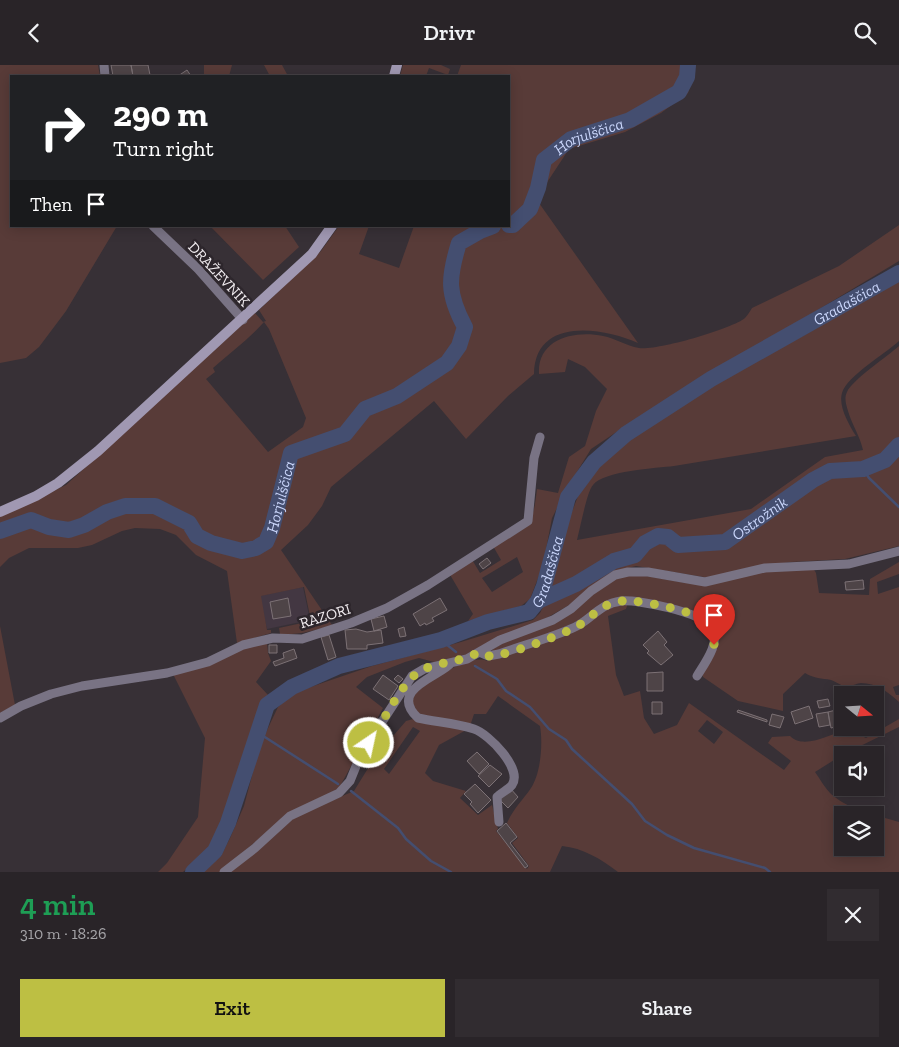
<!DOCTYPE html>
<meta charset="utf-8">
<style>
:root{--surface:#292428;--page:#312c30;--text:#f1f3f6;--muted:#a5a4a8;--line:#454145;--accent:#bdbf43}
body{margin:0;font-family:"Zilla Slab",serif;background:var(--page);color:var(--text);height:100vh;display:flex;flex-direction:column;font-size:19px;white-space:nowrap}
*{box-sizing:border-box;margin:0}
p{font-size:16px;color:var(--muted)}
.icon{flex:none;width:28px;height:28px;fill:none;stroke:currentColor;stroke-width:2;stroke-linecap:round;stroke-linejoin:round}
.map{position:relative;height:807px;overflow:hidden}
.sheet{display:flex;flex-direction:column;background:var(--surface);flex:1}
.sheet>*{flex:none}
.guide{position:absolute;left:10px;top:10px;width:500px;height:152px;border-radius:0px;box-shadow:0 2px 12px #0003,0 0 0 1px var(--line);background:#202124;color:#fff;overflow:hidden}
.needle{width:32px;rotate:108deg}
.fabs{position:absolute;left:834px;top:621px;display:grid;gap:10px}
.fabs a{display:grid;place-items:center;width:50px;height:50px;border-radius:0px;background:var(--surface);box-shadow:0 2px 12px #0003,0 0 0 1px var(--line);font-size:25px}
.pin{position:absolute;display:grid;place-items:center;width:42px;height:42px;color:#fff;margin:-51px -21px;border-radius:50% 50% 50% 0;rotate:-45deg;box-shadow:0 0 5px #0007}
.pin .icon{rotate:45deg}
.me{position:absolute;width:55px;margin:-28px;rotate:34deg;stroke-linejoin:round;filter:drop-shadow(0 0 4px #0008)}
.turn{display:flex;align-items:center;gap:18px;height:105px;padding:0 20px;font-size:22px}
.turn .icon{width:65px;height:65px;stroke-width:2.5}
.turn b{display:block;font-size:35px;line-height:42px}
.then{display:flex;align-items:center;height:48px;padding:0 20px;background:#0003;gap:10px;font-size:19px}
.round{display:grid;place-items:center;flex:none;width:52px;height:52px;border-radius:0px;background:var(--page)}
.headline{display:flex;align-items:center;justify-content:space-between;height:85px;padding:0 20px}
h1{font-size:30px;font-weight:600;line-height:38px;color:#1e9e55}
.cta{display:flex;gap:10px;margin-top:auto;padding:10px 20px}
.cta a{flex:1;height:58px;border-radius:0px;background:var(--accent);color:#111;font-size:20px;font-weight:600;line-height:58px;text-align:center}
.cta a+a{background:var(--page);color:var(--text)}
header{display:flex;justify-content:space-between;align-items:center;height:65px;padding:0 20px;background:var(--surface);font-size:22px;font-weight:600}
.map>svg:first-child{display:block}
.built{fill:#433742}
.green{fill:#583b38;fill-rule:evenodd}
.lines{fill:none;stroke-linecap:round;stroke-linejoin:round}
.stream{stroke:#444e70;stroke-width:2.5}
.river{stroke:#444e70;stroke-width:16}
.building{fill:#4e4447;stroke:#7c7175}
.street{stroke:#797384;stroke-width:9}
.secondary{stroke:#a098b2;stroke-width:10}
.route{stroke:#bdbf43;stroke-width:9;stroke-dasharray:0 16.2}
.labels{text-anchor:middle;stroke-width:5;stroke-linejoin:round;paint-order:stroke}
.street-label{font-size:15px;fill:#f2edf1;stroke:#2d262c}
.water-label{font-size:16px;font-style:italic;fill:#cad6fb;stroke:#2d262c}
</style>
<header><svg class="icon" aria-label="back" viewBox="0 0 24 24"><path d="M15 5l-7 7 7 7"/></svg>Drivr<svg class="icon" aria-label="search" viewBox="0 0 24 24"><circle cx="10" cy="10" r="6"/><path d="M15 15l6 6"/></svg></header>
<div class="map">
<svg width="899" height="807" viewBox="0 0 899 807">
<rect width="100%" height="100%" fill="#373036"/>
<!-- built -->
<path class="built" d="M303 522 310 555 267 564 259 531Z"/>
<!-- green -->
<path class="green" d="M0 0H98L100 11H11V161H117L66 246 39 282 26 293 0 298Z
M204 0H232L229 11H204Z
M264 0H282L288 11H270Z
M403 0H441L450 4 448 10 429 3 426 11H400Z
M461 0H696L688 28 661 48 625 67 569 84 544 122 539 138 638 278C602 262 535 252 534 309L508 331 466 374 434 336 331 422 322 441 308 460 281 485 332 560C314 566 299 570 280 569L279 563 311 556 304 522 261 531 267 565H271V568L237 578 227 506 196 490 176 470 160 464 135 463 122 466 92 480 78 483H29L9 493 0 502V451L66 420 255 248 263 257 266 256 259 245 321 186 339 161H369L359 189 399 203 414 161H509V11H457ZM264 257 269 264 306 353 303 362 268 387 206 314 215 307 213 303C230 288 249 274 264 257Z
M899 160V196L633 356 591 384 567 423 552 453 543 500 530 534 521 541 468 556 473 549 449 508 471 493 480 508 501 495 493 481C528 461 532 467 537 424L558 428 569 392 585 381 596 346 607 324 585 302 568 294 565 307 539 309C537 274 574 265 603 271 615 273 626 281 639 283 656 286 732 264 745 253 748 250 750 246 752 243L839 201ZM517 492 523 507 492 527 482 513Z
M210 161H285L299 182 263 215Z
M899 215V276C886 288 846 312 842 328 838 341 849 360 856 371L674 401C657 403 603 406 593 420 587 426 580 464 577 475L751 444 825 392 863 385C860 371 852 360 848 346 846 339 844 333 847 327 852 315 888 291 899 281V481L845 494 791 497 747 503 710 513 636 501 613 507 552 553 459 593 434 597 419 593 405 597 367 612 356 622 383 643 339 723 282 754 220 807H201L221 791 230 773 244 741 260 680 278 642 293 628 372 601 461 577 533 555 540 548 547 534 562 472 573 444 580 426 597 401 638 368 678 343 714 316 803 271Z
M899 497V509L877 517 878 529 899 522V620L893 622 896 630H899V637C888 627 876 618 861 618 857 618 853 621 849 621 842 622 837 617 831 615 821 613 815 614 805 608L783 629V646L738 636 703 612 702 609 713 588 708 555 617 533 576 559 491 588 493 584 616 513 636 509 686 518 710 519 762 507 812 501 816 508 819 528 869 530 870 514Z
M628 538 626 544 608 551 616 610 624 631 640 626 644 653 654 669 677 660 689 638 784 705 791 696 768 678 772 672 790 671C807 687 833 664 851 666 856 667 862 671 866 673L899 654V662L842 690 815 707C820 714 825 723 831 729 849 745 877 750 899 757V807H618C601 794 583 783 562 781L550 807H228L291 753 354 726 375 692 406 656 413 654 468 664 439 680 425 708 433 716 466 726 460 733 478 750 492 740 498 764 496 766 527 804 529 801 512 778 518 773 507 758C513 744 523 735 531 723 541 708 543 678 540 661L498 631 486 649H474L470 661 418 651 412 638 415 626C431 616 469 588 487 596 536 580 578 550 628 538ZM707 655 723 667 714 679 698 666ZM413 662 420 666 389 709 384 704ZM842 750H875V782H842Z
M0 561 15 640 0 648Z
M267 577 268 588 271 596 256 617 268 630 262 636 222 757 211 782 183 807H158L167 798 198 752 205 673 172 607 233 586Z"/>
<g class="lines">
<!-- stream -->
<path class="stream" d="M863 404 869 413 899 442
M441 575 456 587
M475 601 497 614 506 626 530 642 549 664 566 675 572 684 632 739 645 756 667 770 694 783 765 803 770 807
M257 667 338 719
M351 726 398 763 406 774 431 796 451 807"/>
<!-- river -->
<g class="river">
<path id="s1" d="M509 160H513L530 144 538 123 544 95 571 74 630 55 679 27 687 12 688 0"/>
<path id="s2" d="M0 466 31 455 49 462 69 465 84 460 107 447 125 441H155L189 458 197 471 211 478 242 486 256 483 266 477 272 463 291 388 345 369 365 344 397 331 447 298 459 281 465 262C447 229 448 213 459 178L480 166 493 161"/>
<path id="s3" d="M538 536 576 519 614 496 635 490 645 478 658 471 668 472 678 480 725 477 813 415 830 406 863 404 885 395 899 380"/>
<path id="s4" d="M193 807 215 786 228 758 267 640 292 622 339 601 441 575 488 557 529 547 538 536 544 521 568 432 594 397 626 369 711 314 899 208"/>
</g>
</g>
<!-- building -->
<path class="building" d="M111 0H131L133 11H113Z
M131 0H148L150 10 133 11Z
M187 5 191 11H178Z
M487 493 491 498 483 504 479 499Z
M863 515 864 524 846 525 845 517Z
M288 533 291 551 273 554 270 537Z
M440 533 447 545 432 553 434 556 426 560 425 558 420 561 413 549Z
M384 551 387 562 374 566 371 554Z
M404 562 406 571 400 572 398 564Z
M356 564 367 567 381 565 383 578 367 580V584H347L345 565Z
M658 566 667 577 664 580 673 590 661 600 647 588 649 586 643 580Z
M329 570 336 592 328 595 321 572Z
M269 580H277V588H269Z
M294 584 297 593 275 601 273 597 284 593 283 588Z
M663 607V626H647V608Z
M383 610 398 621 389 635 373 624Z
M398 610 403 614 399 618 394 614Z
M828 634 830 641 819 643 817 636Z
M652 637H662V649H652Z
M809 641 813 653 795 659 791 647Z
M738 645 767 655V657L737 647Z
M836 645 839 661 831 663 828 647Z
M828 647 830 660 819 662 816 649Z
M772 649 784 652 780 663 769 660Z
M477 687 489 699 479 709 467 696Z
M490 700 502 709 489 722 478 711Z
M475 719 491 735 478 748 470 739 472 737 464 729Z
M510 723 518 732 508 743 499 734Z
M506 758 517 772 510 778 528 801 525 803 497 766Z"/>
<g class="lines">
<!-- street -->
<path class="street" d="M104 0 105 11
M153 161 198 204 243 255
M479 587 488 591 499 589C524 580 551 573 575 562 592 554 599 539 621 536 637 534 704 548 712 562 721 577 705 598 697 611
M451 598C441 611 387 624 418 653 436 657 456 658 474 664 489 669 523 704 512 720 509 724 501 728 497 732L499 757
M0 653 21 641 51 629 82 621 167 608 208 597 243 580 273 573 302 574 351 558 387 543 428 520 528 456 534 393 540 372
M224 807 255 783 290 751 339 728 350 716 361 689 412 611 424 604 467 594 500 575 553 555 571 544 591 526 615 510 628 507H648L705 517 765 503 849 499 899 486"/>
<!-- secondary -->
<path class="secondary" d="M394 11 397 0
M0 447 36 431 58 418 98 386 312 189 332 161"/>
</g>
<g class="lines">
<!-- route -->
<path class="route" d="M369 678C383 659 403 612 424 604 443 596 459 598 479 587 482 589 486 591 490 591 506 591 561 570 576 562 592 553 601 538 622 536 638 534 703 547 712 561 715 567 714 574 714 580"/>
</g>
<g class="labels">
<!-- street labels -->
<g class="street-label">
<text transform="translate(219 209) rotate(47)" y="5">DRAŽEVNIK</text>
<text transform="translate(325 551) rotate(-17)" y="5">RAZORI</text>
</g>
<!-- water labels -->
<g class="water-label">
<text dy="6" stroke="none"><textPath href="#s1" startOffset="130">Horjulščica</textPath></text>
<text dy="6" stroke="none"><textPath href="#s4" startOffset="931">Gradaščica</textPath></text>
<text dy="6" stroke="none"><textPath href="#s2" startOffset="338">Horjulščica</textPath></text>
<text dy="6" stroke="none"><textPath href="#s3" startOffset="250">Ostrožnik</textPath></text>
<text dy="6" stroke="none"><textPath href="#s4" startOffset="511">Gradaščica</textPath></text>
</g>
</g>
</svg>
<div class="fabs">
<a><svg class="needle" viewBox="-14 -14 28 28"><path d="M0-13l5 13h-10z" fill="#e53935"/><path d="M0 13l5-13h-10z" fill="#a5a4a8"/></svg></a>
<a><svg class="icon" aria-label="sound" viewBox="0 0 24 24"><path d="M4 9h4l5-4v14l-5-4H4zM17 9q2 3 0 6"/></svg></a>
<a><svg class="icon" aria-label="layers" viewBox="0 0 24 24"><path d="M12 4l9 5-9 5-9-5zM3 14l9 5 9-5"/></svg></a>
</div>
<div class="pin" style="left:714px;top:580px;background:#d93025"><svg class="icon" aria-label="arrive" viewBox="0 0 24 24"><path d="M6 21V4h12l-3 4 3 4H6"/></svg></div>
<svg class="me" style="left:369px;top:678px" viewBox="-20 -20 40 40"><circle r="17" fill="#bdbf43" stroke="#fff" stroke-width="3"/><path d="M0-11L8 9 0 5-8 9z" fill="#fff"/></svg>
<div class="guide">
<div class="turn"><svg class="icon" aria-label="right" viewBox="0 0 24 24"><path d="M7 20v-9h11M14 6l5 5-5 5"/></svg><div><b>290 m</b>Turn right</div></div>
<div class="then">Then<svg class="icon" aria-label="arrive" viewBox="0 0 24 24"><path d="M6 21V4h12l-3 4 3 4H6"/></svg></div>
</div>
</div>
<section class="sheet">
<div class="headline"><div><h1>4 min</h1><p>310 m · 18:26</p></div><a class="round"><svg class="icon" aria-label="close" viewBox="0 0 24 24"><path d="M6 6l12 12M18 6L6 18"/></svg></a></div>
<div class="cta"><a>Exit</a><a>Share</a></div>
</section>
